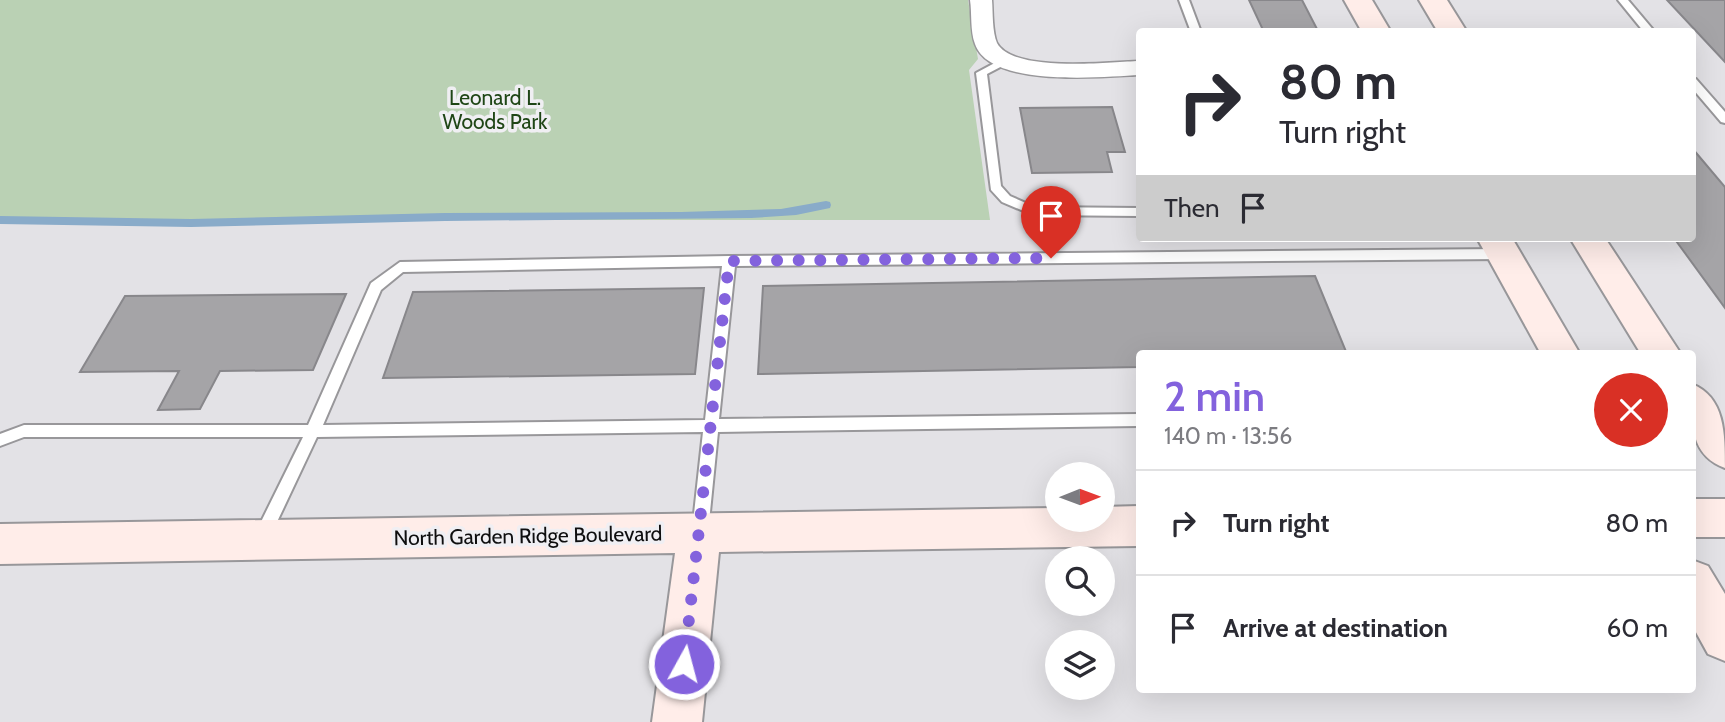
<!DOCTYPE html>
<meta charset="utf-8">
<style>
:root{--surface:#fff;--page:#f7f7f7;--text:#2b2b33;--muted:#7c7c81;--line:#e1e1e2;--accent:#8362dd}
body{margin:0;font-family:Cabin,sans-serif;background:var(--page);color:var(--text);height:100vh;display:flex;flex-direction:column;font-size:26px;white-space:nowrap}
*{box-sizing:border-box;margin:0}
p{font-size:23px;color:var(--muted)}
.icon{flex:none;width:38px;height:38px;fill:none;stroke:currentColor;stroke-width:2;stroke-linecap:round;stroke-linejoin:round}
.map{position:relative;flex:1;overflow:hidden}
.panel{position:absolute;left:1136px;top:350px;width:560px;height:343px;display:flex;flex-direction:column;background:var(--surface);border-radius:7px;box-shadow:0 7px 28px #0002}
.panel>*{flex:none}
.banner{position:absolute;left:1136px;top:28px;width:560px;height:214px;border-radius:7px;box-shadow:0 7px 28px #0002;background:#fff;color:var(--text);overflow:hidden}
.needle{width:46px;rotate:89deg}
.tools{position:absolute;left:1045px;top:462px;display:grid;gap:14px}
.tools a{display:grid;place-items:center;width:70px;height:70px;border-radius:50%;background:var(--surface);box-shadow:0 7px 28px #0002;font-size:35px}
.pin{position:absolute;display:grid;place-items:center;width:60px;height:60px;color:#fff;margin:-72px -30px;border-radius:50% 50% 50% 0;rotate:-45deg;box-shadow:0 0 7px #0007}
.pin .icon{rotate:45deg}
.me{position:absolute;width:77px;margin:-38px;rotate:7deg;stroke-linejoin:round;filter:drop-shadow(0 0 5px #0008)}
.turn{display:flex;align-items:center;gap:24px;height:147px;padding:0 28px;font-size:32px}
.turn .icon{width:91px;height:91px;stroke-width:2.5}
.turn b{display:block;font-size:49px;line-height:60px}
.then{display:flex;align-items:center;height:66px;padding:0 28px;background:#0003;gap:14px;font-size:26px}
.round{display:grid;place-items:center;flex:none;width:74px;height:74px;border-radius:37px;background:var(--page)}
.headline{display:flex;align-items:center;justify-content:space-between;height:119px;padding:0 28px}
h1{font-size:42px;font-weight:600;line-height:52px;color:var(--accent)}
ul{padding:0;list-style:none}
li{display:flex;align-items:center;gap:21px;height:105px;padding:0 28px;border-top:2px solid var(--line)}
li div{flex:1}
li b{display:block;font-size:26px}
li em{font-style:normal}
.map>svg:first-child{display:block}
.green{fill:#bad1b4}
.lines{fill:none;stroke-linecap:round;stroke-linejoin:round}
.stream{fill:#89abc9;fill-rule:evenodd}
.building{fill:#a5a4a7;stroke:#88878b;stroke-width:2}
.lane-casing{stroke:#98979a;stroke-width:4}
.street-casing{stroke:#98979a;stroke-width:3}
.secondary-casing{stroke:#98979a;stroke-width:4}
.lane{fill:#fff;fill-rule:evenodd}
.street{fill:#fff;fill-rule:evenodd}
.secondary{fill:#ffede9;fill-rule:evenodd}
.route{stroke:#8362dd;stroke-width:12;stroke-dasharray:0 21.6}
.labels{text-anchor:middle;stroke-width:7;stroke-linejoin:round;paint-order:stroke}
.park-label{font-size:21px;fill:#1f4616;stroke:#f0eff3}
.street-label{font-size:21px;fill:#0e0e0f;stroke:#f0eff3}
</style>
<div class="map">
<svg width="1725" height="722" viewBox="0 0 1725 722">
<rect width="100%" height="100%" fill="#e3e2e6"/>
<!-- green -->
<path class="green" d="M0 0H968L978 59 969 70 990 220H0Z"/>
<g class="lines">
<!-- stream -->
<path class="stream" d="M826 201 830 202 831 205 830 208 796 215 751 218 445 221 191 227 0 224V216L191 219 445 213 681 212 781 209Z"/>
</g>
<!-- building -->
<path class="building" d="M1249 0H1302L1317 29 1263 30Z
M1667 0H1725V62Z
M1112 107 1125 152H1107L1112 172 1032 173 1020 108Z
M1692 148 1725 187V308L1674 238H1692Z
M1315 276 1347 354H1139V367L758 374 763 286Z
M704 288 695 374 383 378 413 292Z
M346 294 313 370 220 371 200 409 158 410 179 371 80 372 125 296Z"/>
<g class="lines">
<defs>
<path id="lane" d="M1179 0H1189L1201 32H1191Z
M1618 0H1628L1655 32H1644Z
M1004 58 1008 59V63L987 74 1001 186 1010 196 1035 207 1139 208V216L1033 215 1002 202 991 190 976 73Z
M1692 78 1696 79 1725 112V123L1721 122 1692 88Z
M1502 249 1508 254 1502 259 735 266 719 419 1139 414V426L718 432 708 532 706 537 700 539 694 537 692 532 703 432 317 437 268 541 262 543 256 541 254 536 303 437H24L0 446V434L24 425H308L371 283 400 262 729 256ZM722 266 705 420 323 425 381 290 403 272Z"/>
<path id="street" d="M970 0H992C993 12 992 32 997 43 1013 73 1110 62 1139 61V75C1103 77 990 88 975 44 970 31 972 13 970 0Z"/>
<path id="secondary" d="M1344 0H1372L1391 32H1362Z
M1419 0H1447L1467 32H1438Z
M1477 238H1512L1580 354H1541Z
M1570 238H1605L1681 354H1641Z
M1692 384C1725 397 1725 434 1725 468 1687 454 1692 417 1692 384Z
M1692 499H1725V537H1692Z
M1139 506V546L719 552 702 722H652L675 553 0 564V524L1057 508V520H1102V507Z
M1692 560 1708 566 1725 594V661L1708 654 1692 625Z"/>
</defs>
<!-- lane casing -->
<use href="#lane" class="lane-casing"/>
<!-- street casing -->
<use href="#street" class="street-casing"/>
<!-- secondary casing -->
<use href="#secondary" class="secondary-casing"/>
<!-- lane -->
<use href="#lane" class="lane"/>
<!-- street -->
<use href="#street" class="street"/>
<!-- secondary -->
<use href="#secondary" class="secondary"/>
</g>
<g class="lines">
<!-- route -->
<path class="route" d="M684 664 729 261 1051 258"/>
</g>
<g class="labels">
<!-- park labels -->
<g class="park-label">
<text x="495" y="105">Leonard L.<tspan x="495" dy="24">Woods Park</tspan></text>
</g>
<!-- street labels -->
<g class="street-label">
<text transform="translate(528 536) rotate(-1)" y="7">North Garden Ridge Boulevard</text>
</g>
</g>
</svg>
<div class="tools">
<a><svg class="needle" viewBox="-14 -14 28 28"><path d="M0-13l5 13h-10z" fill="#e53935"/><path d="M0 13l5-13h-10z" fill="#7c7c81"/></svg></a>
<a><svg class="icon" aria-label="search" viewBox="0 0 24 24"><circle cx="10" cy="10" r="6"/><path d="M15 15l6 6"/></svg></a>
<a><svg class="icon" aria-label="layers" viewBox="0 0 24 24"><path d="M12 4l9 5-9 5-9-5zM3 14l9 5 9-5"/></svg></a>
</div>
<div class="pin" style="left:1051px;top:258px;background:#d93025"><svg class="icon" aria-label="arrive" viewBox="0 0 24 24"><path d="M6 21V4h12l-3 4 3 4H6"/></svg></div>
<svg class="me" style="left:684px;top:664px" viewBox="-20 -20 40 40"><circle r="17" fill="#8362dd" stroke="#fff" stroke-width="3"/><path d="M0-11L8 9 0 5-8 9z" fill="#fff"/></svg>
<div class="banner">
<div class="turn"><svg class="icon" aria-label="right" viewBox="0 0 24 24"><path d="M7 20v-9h11M14 6l5 5-5 5"/></svg><div><b>80 m</b>Turn right</div></div>
<div class="then">Then<svg class="icon" aria-label="arrive" viewBox="0 0 24 24"><path d="M6 21V4h12l-3 4 3 4H6"/></svg></div>
</div>
<section class="panel">
<div class="headline"><div><h1>2 min</h1><p>140 m · 13:56</p></div><a class="round" style="background:#d93025;color:#fff"><svg class="icon" aria-label="close" viewBox="0 0 24 24"><path d="M6 6l12 12M18 6L6 18"/></svg></a></div>
<ul>
<li><svg class="icon" aria-label="right" viewBox="0 0 24 24"><path d="M7 20v-9h11M14 6l5 5-5 5"/></svg><div><b>Turn right</b></div><em>80 m</em></li>
<li><svg class="icon" aria-label="arrive" viewBox="0 0 24 24"><path d="M6 21V4h12l-3 4 3 4H6"/></svg><div><b>Arrive at destination</b></div><em>60 m</em></li>
</ul>
</section>
</div>
